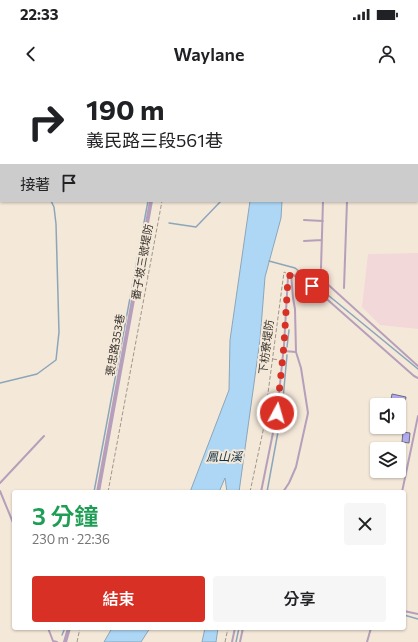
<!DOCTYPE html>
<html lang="zh-TW">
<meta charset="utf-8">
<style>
:root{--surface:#fff;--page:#f6f6f6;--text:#202124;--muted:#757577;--accent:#d93025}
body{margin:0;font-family:Commissioner,"Noto Sans TC",sans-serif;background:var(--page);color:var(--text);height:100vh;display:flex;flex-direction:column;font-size:15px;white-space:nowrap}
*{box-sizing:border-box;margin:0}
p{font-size:13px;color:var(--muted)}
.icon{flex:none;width:22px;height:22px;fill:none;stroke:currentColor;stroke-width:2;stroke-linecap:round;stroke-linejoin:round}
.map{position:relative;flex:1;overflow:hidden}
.drawer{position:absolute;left:12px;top:410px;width:394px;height:140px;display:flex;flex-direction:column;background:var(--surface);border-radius:4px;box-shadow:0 1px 3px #0004}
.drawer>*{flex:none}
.hud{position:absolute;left:0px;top:0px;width:418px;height:122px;box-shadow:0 1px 3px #0004;background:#fff;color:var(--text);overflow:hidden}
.controls{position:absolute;left:370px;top:318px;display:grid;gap:8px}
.controls a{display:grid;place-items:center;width:36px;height:36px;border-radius:4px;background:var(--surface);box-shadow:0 1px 3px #0004;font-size:20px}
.pin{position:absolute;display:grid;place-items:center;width:34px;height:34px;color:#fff;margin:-17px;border-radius:8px;box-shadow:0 2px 6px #0006}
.me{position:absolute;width:44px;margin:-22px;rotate:6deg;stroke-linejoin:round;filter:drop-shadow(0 0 3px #0008)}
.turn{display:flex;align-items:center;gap:14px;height:84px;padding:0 20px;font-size:18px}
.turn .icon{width:52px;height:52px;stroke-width:2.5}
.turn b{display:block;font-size:28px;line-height:34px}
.then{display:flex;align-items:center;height:38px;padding:0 20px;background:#0003;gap:8px;font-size:15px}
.round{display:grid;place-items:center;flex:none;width:42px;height:42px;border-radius:4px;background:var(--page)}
.headline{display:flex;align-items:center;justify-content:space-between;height:68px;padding:0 20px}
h1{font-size:24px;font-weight:600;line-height:30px;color:#1e9e55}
.action{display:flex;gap:8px;margin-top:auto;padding:8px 20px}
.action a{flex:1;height:46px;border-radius:4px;background:var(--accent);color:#fff;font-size:16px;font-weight:600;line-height:46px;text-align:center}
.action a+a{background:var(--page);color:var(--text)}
.status{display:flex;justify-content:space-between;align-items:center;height:28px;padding:0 20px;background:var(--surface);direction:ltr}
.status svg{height:11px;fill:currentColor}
header{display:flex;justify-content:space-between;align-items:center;height:52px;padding:0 20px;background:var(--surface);font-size:18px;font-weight:600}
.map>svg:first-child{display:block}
.industrial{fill:#f3d8da}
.water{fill:#aed7f5;stroke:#8ba6ba}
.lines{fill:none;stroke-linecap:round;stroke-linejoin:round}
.stream{stroke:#8ba6ba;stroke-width:1.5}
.building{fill:#b2abf1;stroke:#6c6b7b}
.path{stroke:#9f968b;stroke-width:1;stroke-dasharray:4 2;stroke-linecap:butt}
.lane{stroke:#b59fba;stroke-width:2}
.street{stroke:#b59fba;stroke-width:4}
.route{stroke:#d93025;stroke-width:7;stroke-dasharray:0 12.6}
.labels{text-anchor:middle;stroke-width:4;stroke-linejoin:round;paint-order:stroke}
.street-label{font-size:11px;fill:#3a352f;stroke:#f4e8d9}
.water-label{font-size:12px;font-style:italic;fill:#103044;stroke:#f4e8d9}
</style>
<div class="status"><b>22:33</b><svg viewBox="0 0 49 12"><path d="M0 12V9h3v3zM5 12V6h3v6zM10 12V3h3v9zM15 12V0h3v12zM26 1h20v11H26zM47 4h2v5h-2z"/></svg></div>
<header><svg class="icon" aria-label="back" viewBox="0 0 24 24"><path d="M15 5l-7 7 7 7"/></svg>Waylane<svg class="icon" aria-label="person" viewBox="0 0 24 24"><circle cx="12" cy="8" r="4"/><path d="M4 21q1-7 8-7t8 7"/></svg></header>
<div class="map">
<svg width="418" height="562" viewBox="0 0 418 562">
<rect width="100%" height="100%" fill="#f4e8d9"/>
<!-- industrial -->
<path class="industrial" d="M418 173V249L380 245 362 227 368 174Z"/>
<!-- water -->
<path class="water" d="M250 121H282L281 138 265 197 260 260 239 412H227L225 398 219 412H190L229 310 230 260Z
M112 548H150L141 562H104Z
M205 548H218L216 562H202Z"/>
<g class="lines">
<!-- stream -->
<path class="stream" d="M33 1 34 0
M43 1 44 0
M174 1V0
M232 1V0
M0 73 1 70
M169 143 196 147 221 121
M269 181 295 188 418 289
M287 267 289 250
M0 303 37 294 56 280 59 252 56 144 54 127 51 121
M94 412 148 121
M267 412 282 330 287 275
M404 535 418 539
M62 555 65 548
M236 562 239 548"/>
</g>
<!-- building -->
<path class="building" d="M392 314 406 317 403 334 399 333V325H390Z
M403 352 410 353 409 363 402 362Z"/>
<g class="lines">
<!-- path -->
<path class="path" d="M188 1V0
M141 195 148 196
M273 279 279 280
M108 412 162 121
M250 412 263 351 284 192 286 193
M77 562 80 548
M225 562 228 548"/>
<!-- lane -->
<path class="lane" d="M414 1 415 0
M304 140 323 141
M304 161 322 160
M321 188 323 121
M291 194 301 199 312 206 414 296 418 298
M323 200 418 286
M344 208 347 121
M284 271 296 272
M0 403 44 356
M0 411 14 445
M261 412 277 333 284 265 288 197 290 195
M283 412 289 403 296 387 308 333 301 288 296 272 295 229 293 218 291 194
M402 412 418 336
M404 531 418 534
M48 548 53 561 57 562
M232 562 235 548
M240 562 243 548
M367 562 371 548"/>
<!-- street -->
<path class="street" d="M178 1V0
M98 412 151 121
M65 562 69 548"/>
</g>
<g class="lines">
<!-- route -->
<path class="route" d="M277 333 284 265 288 198 291 194 301 199 312 206"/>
</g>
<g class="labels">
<!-- street labels -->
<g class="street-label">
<text transform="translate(142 182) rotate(-80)" y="4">番子坡三號堤防</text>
<text transform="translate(115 265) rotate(-80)" y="4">褒忠路353巷</text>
<text transform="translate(266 267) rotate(-83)" y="4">下枋寮堤防</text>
</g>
<!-- water labels -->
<g class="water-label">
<text x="224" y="381">鳳山溪</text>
</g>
</g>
</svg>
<div class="controls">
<a><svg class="icon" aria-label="sound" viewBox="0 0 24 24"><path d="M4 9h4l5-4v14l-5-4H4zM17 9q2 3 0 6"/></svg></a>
<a><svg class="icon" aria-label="layers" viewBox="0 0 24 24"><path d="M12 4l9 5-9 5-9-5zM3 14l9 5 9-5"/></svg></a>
</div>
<div class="pin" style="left:312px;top:206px;background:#d93025"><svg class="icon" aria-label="arrive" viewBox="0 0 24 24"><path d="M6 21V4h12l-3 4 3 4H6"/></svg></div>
<svg class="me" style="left:277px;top:333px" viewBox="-20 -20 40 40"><circle r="17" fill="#d93025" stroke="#fff" stroke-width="3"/><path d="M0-11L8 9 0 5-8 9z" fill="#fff"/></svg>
<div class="hud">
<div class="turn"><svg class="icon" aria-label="right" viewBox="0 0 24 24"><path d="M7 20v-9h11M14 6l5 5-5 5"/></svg><div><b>190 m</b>義民路三段561巷</div></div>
<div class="then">接著<svg class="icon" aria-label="arrive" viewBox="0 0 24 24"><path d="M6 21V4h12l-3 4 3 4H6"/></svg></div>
</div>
<section class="drawer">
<div class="headline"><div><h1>3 分鐘</h1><p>230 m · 22:36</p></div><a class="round"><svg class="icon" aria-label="close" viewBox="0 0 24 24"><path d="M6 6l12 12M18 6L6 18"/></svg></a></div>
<div class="action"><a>結束</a><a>分享</a></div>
</section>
</div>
